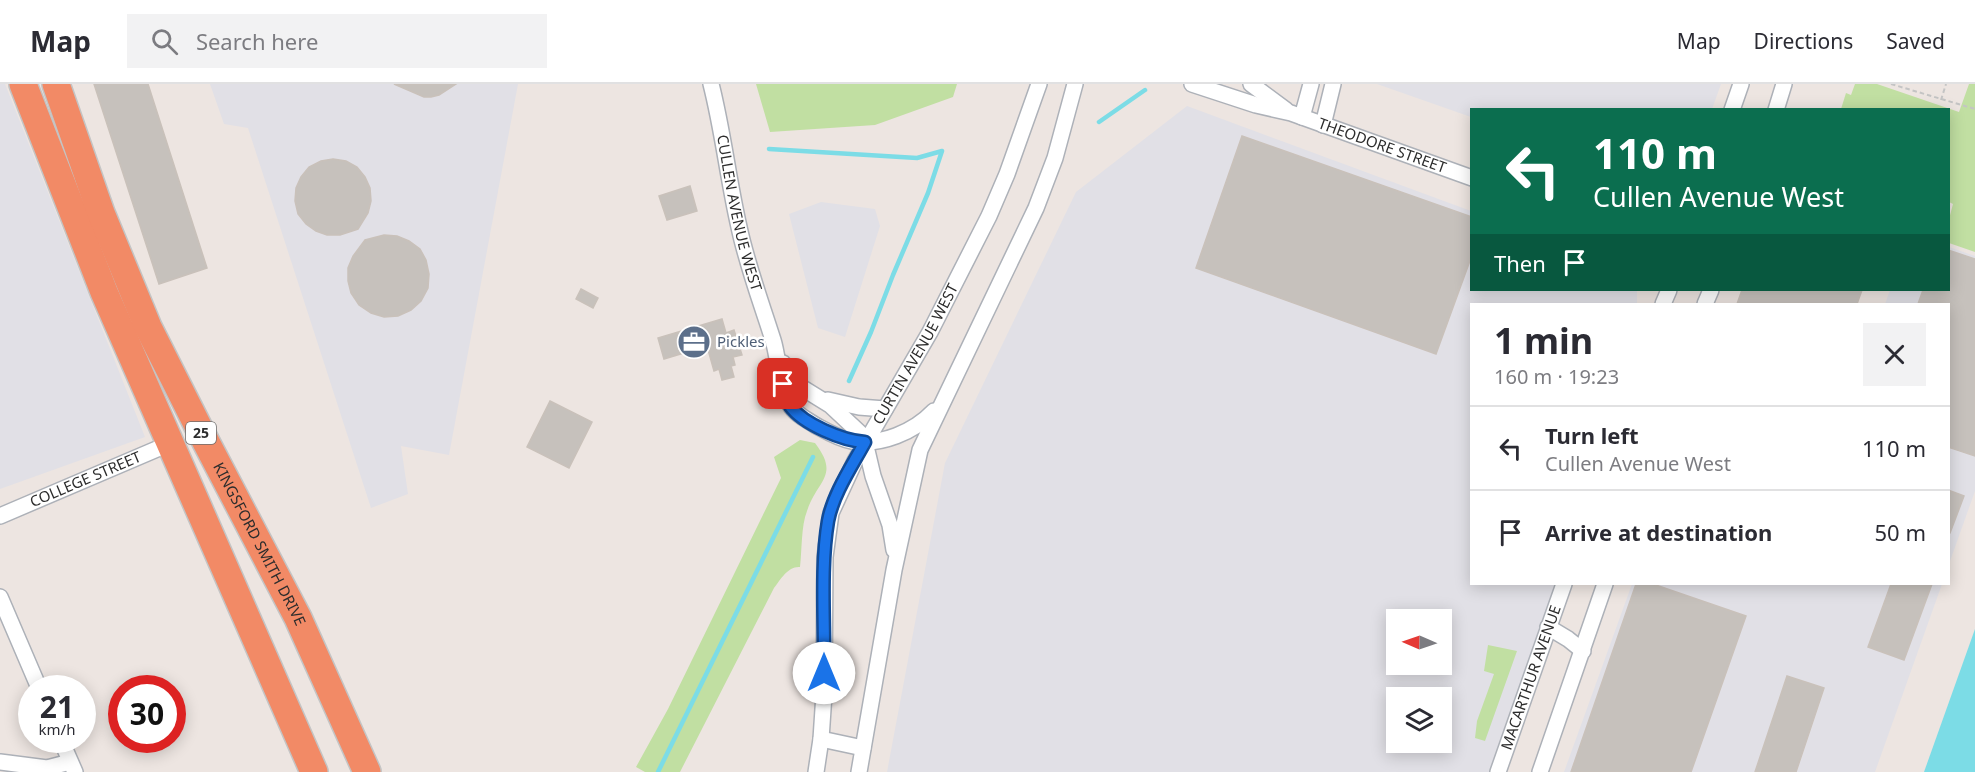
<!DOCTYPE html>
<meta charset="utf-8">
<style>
:root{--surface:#fff;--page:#f2f2f3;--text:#2b2b33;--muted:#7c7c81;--line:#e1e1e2}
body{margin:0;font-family:"Noto Sans",sans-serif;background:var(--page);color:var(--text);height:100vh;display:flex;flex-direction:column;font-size:22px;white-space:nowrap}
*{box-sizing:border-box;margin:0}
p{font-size:20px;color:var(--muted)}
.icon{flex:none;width:33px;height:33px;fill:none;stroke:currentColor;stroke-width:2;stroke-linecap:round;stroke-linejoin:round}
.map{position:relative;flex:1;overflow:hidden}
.sheet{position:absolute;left:1470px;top:219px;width:480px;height:282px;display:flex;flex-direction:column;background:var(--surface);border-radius:0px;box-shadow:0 3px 15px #0003}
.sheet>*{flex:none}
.hud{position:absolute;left:1470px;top:24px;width:480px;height:183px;border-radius:0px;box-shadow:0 3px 15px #0003;background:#0b6e4f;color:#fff;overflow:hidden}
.needle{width:39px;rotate:272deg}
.fabs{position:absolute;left:1386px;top:525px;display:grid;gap:12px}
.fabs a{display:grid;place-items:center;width:66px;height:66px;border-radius:0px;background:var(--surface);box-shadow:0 3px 15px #0003;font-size:30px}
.speed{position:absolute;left:18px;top:591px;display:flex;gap:12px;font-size:30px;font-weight:700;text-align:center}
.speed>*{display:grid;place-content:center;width:78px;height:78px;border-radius:50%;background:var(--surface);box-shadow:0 3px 15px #0003;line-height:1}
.speed small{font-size:15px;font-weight:400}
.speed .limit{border:9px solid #d22;background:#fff;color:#111}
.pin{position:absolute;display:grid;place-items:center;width:51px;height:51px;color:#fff;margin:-26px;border-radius:12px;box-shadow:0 3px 9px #0006}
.me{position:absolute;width:66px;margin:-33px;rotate:0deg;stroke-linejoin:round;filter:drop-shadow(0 0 4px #0008)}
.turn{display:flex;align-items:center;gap:21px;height:126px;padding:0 24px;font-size:27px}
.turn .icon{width:78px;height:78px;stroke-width:2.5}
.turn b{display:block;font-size:42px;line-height:51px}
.then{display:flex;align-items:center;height:57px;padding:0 24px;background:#0003;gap:12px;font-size:22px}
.round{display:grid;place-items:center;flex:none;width:63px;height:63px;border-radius:0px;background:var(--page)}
.head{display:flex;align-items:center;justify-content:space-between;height:102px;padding:0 24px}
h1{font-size:36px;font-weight:700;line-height:45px}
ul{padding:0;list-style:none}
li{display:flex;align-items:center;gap:18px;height:84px;padding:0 24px;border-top:2px solid var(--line)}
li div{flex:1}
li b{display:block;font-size:22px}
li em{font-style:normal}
header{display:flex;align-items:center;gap:36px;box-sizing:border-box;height:84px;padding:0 30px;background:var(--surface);border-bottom:2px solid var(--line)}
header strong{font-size:28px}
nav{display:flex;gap:33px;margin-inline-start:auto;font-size:21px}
.search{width:420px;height:54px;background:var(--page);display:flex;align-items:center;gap:15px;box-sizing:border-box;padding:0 21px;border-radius:0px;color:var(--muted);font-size:22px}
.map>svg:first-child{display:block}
.industrial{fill:#e1e0e6;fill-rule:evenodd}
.green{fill:#c1dfa2}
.water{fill:#7cdce6}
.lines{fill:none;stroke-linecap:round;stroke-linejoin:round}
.stream{stroke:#7cdce6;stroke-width:4.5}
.building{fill:#c6c1bc;stroke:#c9c1ba;stroke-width:1.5}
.street-casing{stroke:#adb1b8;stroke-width:18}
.highway-casing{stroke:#c4c4c4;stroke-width:30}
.path{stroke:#c4c4c4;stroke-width:2;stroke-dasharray:4.5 3;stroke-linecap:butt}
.street{stroke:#fff;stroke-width:15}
.highway{stroke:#f28a66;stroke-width:27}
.route-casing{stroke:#114b97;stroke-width:15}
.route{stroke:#1a73e8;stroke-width:10}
.labels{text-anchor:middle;stroke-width:5;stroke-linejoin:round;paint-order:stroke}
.shield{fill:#fff;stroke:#6c6c6c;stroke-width:1.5}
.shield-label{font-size:14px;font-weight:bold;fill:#2d2d2d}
.street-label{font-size:15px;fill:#2d2d2d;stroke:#fff}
.service-label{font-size:15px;fill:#4e5e75;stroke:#fff;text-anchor:start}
</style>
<header>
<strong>Map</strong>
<div class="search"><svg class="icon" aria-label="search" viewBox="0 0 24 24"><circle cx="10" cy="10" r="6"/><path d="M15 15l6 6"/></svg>Search here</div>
<nav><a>Map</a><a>Directions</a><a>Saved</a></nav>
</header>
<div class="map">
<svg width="1975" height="688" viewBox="0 0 1975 688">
<rect width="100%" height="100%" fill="#ede5e1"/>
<!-- industrial -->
<path class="industrial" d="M0 0H5L145 353 0 405Z
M210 0H518L449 371 401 362 408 410 371 424 248 44 224 40Z
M1377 0H1721L1712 25 1472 26 1471 33Z
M1187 22 1471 127 1472 206H1637V220H1472V500H1555L1489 688H887L945 379 1076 108ZM1396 536H1442V580H1396ZM1396 614H1442V658H1396Z
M821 118 875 125 880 142 845 253 818 244 789 130Z
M1949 163 1975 172V407L1949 480 1948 220H1885L1890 206H1948Z
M1632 500H1942L1875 688H1564Z"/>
<!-- green -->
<path class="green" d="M756 0H957L953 13 875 41 770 48Z
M1855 0H1877L1959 28 1969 0H1975V168L1949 159V135L1953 120 1949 118 1948 26 1841 25 1846 9 1851 11Z
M800 356 815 359C840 392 818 395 807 427 801 442 802 467 800 483 788 482 781 495 774 504L680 688H645L636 683 668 625 781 394 774 373Z
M1488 561 1517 567 1485 657 1475 654 1477 637 1494 590 1484 587Z"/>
<!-- water -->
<path class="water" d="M1975 545V688H1924Z"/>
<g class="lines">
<!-- stream -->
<path class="stream" d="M1099 38 1145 6
M769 65 917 74 942 67
M849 297 871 248 893 191 928 109 942 67
M658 688 813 373"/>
</g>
<!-- building -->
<path class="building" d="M94 0H148L207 184 159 200Z
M394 0H456L439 11 431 13H424Z
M1242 52 1472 133V171L1436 270 1196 184Z
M333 75 346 77 357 83 365 93 370 104 371 117 368 129 358 145 340 151H327L316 147 306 140 298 130 295 117 296 104 301 93 309 83 321 77Z
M690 102 697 127 667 136 659 112Z
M384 151 397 152 409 157 420 165 426 176 429 190 428 204 421 217 411 226 398 232 384 233 371 229 359 221 351 209 348 197V184L353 172 365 156Z
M1948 166 1975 175V372L1948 363V220H1918L1923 206H1948Z
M581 205 598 214 593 224 576 215Z
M1742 206H1862L1857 220H1737Z
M722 235 726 249 734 246 742 271 733 273 735 281 731 282 734 293 722 296 719 285 714 287 707 262 664 275 658 254Z
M550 317 592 338 569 384 527 363Z
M1948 406 1964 412 1950 449H1948Z
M1636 500H1653L1746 532 1691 688H1571Z
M1891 500H1932L1904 576 1868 563Z
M1787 592 1824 604 1796 688H1755Z"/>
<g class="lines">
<defs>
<g id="street">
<path id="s1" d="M711 0C723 47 728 95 739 143 747 181 761 218 773 256 779 275 779 305 790 321 795 330 806 335 815 341 826 347 839 355 852 357 881 362 914 348 934 327"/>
<path id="s2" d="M1192 0 1256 21 1291 29 1472 94"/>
<path d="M1251 0 1286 26"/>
<path d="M1732 26 1741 0"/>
<path d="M1776 26 1784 0"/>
<path d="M1302 33 1311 0"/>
<path d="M1323 41 1333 0"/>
<path d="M1663 220 1669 206"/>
<path d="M1705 220 1711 206"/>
<path d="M783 279 796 300 830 321 861 350 865 358 873 392 890 441 894 466"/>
<path d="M828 316 859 323 885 325"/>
<path id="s3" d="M0 432 171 359"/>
<path d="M0 513 39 604"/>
<path d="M1548 543 1568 555 1583 567"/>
<path d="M821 655 863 664"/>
<path d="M61 656 75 688"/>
<path d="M0 678 47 684 70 678"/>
<path id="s4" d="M816 688 821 655 824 610 825 473 831 429 855 377 930 248 989 132 1007 90 1039 0"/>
<path d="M859 688 894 486 920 366 1036 124 1055 74 1075 0"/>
<path id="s5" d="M1498 688 1564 500"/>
<path d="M1540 688 1605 500"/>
</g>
<g id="highway">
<path d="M23 0 104 208 314 688"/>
<path id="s6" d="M56 0 101 129 148 243 206 358 298 534 367 688"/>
</g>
</defs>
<!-- street casing -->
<use href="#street" class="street-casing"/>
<!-- highway casing -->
<use href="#highway" class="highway-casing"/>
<!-- path -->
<path class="path" d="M1891 0 1975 25
M1941 16 1946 0"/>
<!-- street -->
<use href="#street" class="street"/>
<!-- highway -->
<use href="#highway" class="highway"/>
</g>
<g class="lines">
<defs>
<path id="route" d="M783 300C784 307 785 316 790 322 803 340 843 357 865 358 852 382 833 410 828 437 820 484 825 541 824 589"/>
</defs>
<!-- route casing -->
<use href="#route" class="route-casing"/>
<!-- route -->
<use href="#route" class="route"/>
</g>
<!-- icons -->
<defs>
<symbol id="office-disc" viewBox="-11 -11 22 22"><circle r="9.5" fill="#5c6f8a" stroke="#fff"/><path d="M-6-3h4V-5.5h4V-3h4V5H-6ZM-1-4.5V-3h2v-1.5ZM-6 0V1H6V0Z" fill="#fff"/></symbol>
</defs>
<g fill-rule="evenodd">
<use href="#office-disc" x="675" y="239" width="38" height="38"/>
</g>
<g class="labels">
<!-- shield labels -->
<rect class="shield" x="186" y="338" width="30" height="22" rx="4.5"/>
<g class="shield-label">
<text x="201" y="354">25</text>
</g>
<!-- street labels -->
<g class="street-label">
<text dy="5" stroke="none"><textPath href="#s2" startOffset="200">THEODORE STREET</textPath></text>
<text dy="5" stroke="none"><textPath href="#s1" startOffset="132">CULLEN AVENUE WEST</textPath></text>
<text dy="5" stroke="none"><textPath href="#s4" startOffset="440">CURTIN AVENUE WEST</textPath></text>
<text dy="5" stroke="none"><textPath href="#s3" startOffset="93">COLLEGE STREET</textPath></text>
<text dy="5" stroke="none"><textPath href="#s6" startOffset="504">KINGSFORD SMITH DRIVE</textPath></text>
<text dy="5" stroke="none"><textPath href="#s5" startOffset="100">MACARTHUR AVENUE</textPath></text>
</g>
<!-- service labels -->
<g class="service-label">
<text x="717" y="263">Pickles</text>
</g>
</g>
</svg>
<div class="fabs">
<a><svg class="needle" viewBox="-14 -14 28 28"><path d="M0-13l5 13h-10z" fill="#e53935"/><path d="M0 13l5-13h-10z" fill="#7c7c81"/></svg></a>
<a><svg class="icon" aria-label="layers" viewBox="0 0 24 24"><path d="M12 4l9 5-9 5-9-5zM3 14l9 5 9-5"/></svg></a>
</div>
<div class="speed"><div>21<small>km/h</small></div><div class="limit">30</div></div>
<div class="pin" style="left:783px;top:300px;background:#d93025"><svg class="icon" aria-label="arrive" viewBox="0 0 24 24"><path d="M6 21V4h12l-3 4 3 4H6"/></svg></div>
<svg class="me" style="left:824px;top:589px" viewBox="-20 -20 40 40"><circle r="19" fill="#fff"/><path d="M0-13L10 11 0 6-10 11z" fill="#1a73e8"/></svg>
<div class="hud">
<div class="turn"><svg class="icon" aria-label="left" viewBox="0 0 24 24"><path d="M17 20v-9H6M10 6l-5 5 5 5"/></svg><div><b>110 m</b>Cullen Avenue West</div></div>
<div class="then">Then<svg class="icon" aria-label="arrive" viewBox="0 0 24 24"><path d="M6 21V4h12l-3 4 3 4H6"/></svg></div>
</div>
<section class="sheet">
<div class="head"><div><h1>1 min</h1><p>160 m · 19:23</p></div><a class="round"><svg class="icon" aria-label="close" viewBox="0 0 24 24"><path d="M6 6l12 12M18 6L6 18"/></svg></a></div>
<ul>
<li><svg class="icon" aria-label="left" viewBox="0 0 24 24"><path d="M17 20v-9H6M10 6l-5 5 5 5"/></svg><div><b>Turn left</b><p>Cullen Avenue West</p></div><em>110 m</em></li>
<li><svg class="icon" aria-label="arrive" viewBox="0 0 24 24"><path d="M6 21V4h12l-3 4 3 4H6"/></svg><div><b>Arrive at destination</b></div><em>50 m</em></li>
</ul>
</section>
</div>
